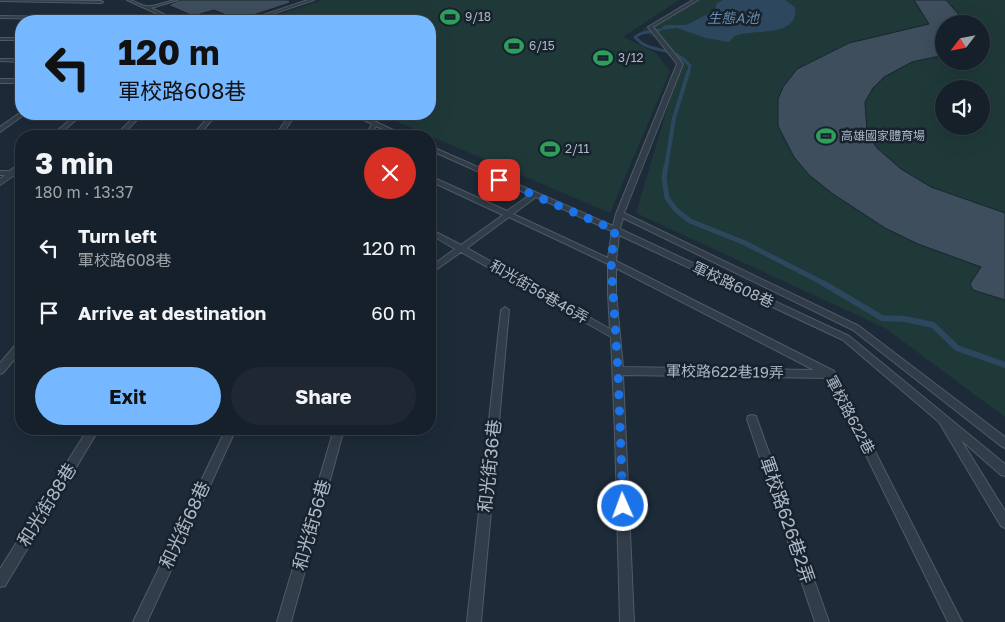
<!DOCTYPE html>
<meta charset="utf-8">
<style>
:root{--surface:#16202a;--page:#1f2832;--text:#f1f3f6;--muted:#9ea3a8;--line:#353e47;--accent:#76b8ff}
body{margin:0;font-family:"Golos Text","Noto Sans TC",sans-serif;background:var(--page);color:var(--text);height:100vh;display:flex;flex-direction:column;font-size:19px;white-space:nowrap}
*{box-sizing:border-box;margin:0}
p{font-size:16px;color:var(--muted)}
.icon{flex:none;width:28px;height:28px;fill:none;stroke:currentColor;stroke-width:2;stroke-linecap:round;stroke-linejoin:round}
.map{position:relative;flex:1;overflow:hidden}
.panel{position:absolute;left:15px;top:130px;width:421px;height:305px;display:flex;flex-direction:column;background:var(--surface);border-radius:20px;box-shadow:0 5px 20px #0002,0 0 0 1px var(--line)}
.panel>*{flex:none}
.banner{position:absolute;left:15px;top:15px;width:421px;height:105px;border-radius:20px;box-shadow:0 5px 20px #0002,0 0 0 1px var(--line);background:#76b8ff;color:#111;overflow:hidden}
.needle{width:32px;rotate:238deg}
.buttons{position:absolute;left:935px;top:15px;display:grid;gap:10px}
.buttons a{display:grid;place-items:center;width:55px;height:55px;border-radius:50%;background:var(--surface);box-shadow:0 5px 20px #0002,0 0 0 1px var(--line);font-size:25px}
.pin{position:absolute;display:grid;place-items:center;width:42px;height:42px;color:#fff;margin:-21px;border-radius:10px;box-shadow:0 2px 8px #0006}
.me{position:absolute;width:55px;margin:-28px;rotate:358deg;stroke-linejoin:round;filter:drop-shadow(0 0 4px #0008)}
.turn{display:flex;align-items:center;gap:18px;height:105px;padding:0 20px;font-size:22px}
.turn .icon{width:65px;height:65px;stroke-width:2.5}
.turn b{display:block;font-size:35px;line-height:42px}
.round{display:grid;place-items:center;flex:none;width:52px;height:52px;border-radius:26px;background:var(--page)}
.headline{display:flex;align-items:center;justify-content:space-between;height:85px;padding:0 20px}
h1{font-size:30px;font-weight:700;line-height:38px}
.primary-button{display:flex;gap:10px;margin-top:auto;padding:10px 20px}
.primary-button a{flex:1;height:58px;border-radius:30px;background:var(--accent);color:#111;font-size:20px;font-weight:700;line-height:58px;text-align:center}
.primary-button a+a{background:var(--page);color:var(--text)}
ul{padding:0;list-style:none}
li{display:flex;align-items:center;gap:15px;height:65px;padding:0 20px}
li div{flex:1}
li b{display:block;font-size:19px}
li em{font-style:normal}
.map>svg:first-child{display:block}
.green{fill:#1f3939;fill-rule:evenodd}
.water{fill:#2d475f}
.lines{fill:none;stroke-linecap:round;stroke-linejoin:round}
.stream-far3{stroke:#2d475f;stroke-width:3}
.stream-far2{stroke:#2d475f;stroke-width:4}
.stream-far1{stroke:#2d475f;stroke-width:5}
.stream{stroke:#2d475f;stroke-width:6}
.building{fill:#3e4e5d;stroke:#19242f}
.lane-casing{stroke:#4f5b67;stroke-width:2}
.lane{fill:#313d48;fill-rule:evenodd}
.route{stroke:#1a73e8;stroke-width:9;stroke-dasharray:0 16.2}
.labels{text-anchor:middle;stroke-width:5;stroke-linejoin:round;paint-order:stroke}
.far-poi-label{font-size:12px;fill:#abb8c6;stroke:#17222d;text-anchor:start}
.far-water-label{font-size:14px;font-style:italic;fill:#688cad;stroke:#17222d}
.street-label{font-size:15px;fill:#abb8c6;stroke:#17222d}
.near-street-label{font-size:18px;fill:#abb8c6;stroke:#17222d}
</style>
<div class="map">
<svg width="1005" height="622" viewBox="0 0 1005 622">
<rect width="100%" height="100%" fill="#1d2b38"/>
<!-- green -->
<path class="green" d="M323 0H679L623 37 656 53 670 71 610 213 379 114H430V21H259Z
M695 0H1005V417L885 328 636 213 680 65 663 44 642 29ZM944 24H981V61H944ZM944 89H981V126H944Z"/>
<!-- water -->
<path class="water" d="M723 0H785L795 7C799 38 755 29 738 35 733 36 732 39 729 42L706 38 677 28 660 30 665 25H686L716 10V4Z"/>
<g class="lines">
<!-- stream-far3 -->
<path class="stream-far3" d="M660 30 642 33 635 37C651 56 674 44 690 66L688 74"/>
<!-- stream-far2 -->
<path class="stream-far2" d="M666 167 674 118 688 73"/>
<!-- stream-far1 -->
<path class="stream-far1" d="M666 166 664 178 667 198 676 210 690 221 745 243 825 284"/>
<!-- stream -->
<path class="stream" d="M823 283 882 318 905 319 933 325 957 348 1005 365"/>
</g>
<!-- building -->
<path class="building" d="M180 0H289L290 3 238 20 214 10 193 16 168 5Z
M914 0H946L967 24H944V55L912 62 884 77 873 88 865 102 867 132 877 148 901 169 931 187 1005 213V300L973 290 970 284 981 267 918 244 885 228 833 194 809 175 794 157 778 126V99L783 87 797 69 849 43 929 24Z"/>
<g class="lines">
<defs>
<path id="lane" d="M0 0 101 1 103 2 101 3 0 1Z
M127 0C135 0 139 5 146 6 154 8 168 0 178 0L151 8 178 21H173Z
M308 0H314L251 21H245Z
M693 0H698L653 27 683 64 624 213 859 326 1005 437V448L1001 446 853 330 623 218 620 229 849 336 1005 464V476L1001 475 961 440 1005 511V528L1001 526 939 422 843 340 619 235 616 261 834 371 962 622H948L828 378 623 375 634 622H620L615 434 611 337 461 252 430 274V267L455 249 430 234V229L461 245 503 215 430 181V176L507 211 530 195 430 150V146L613 226 616 214 677 64 648 27ZM536 197 612 231 608 258 513 214ZM509 217 608 264V293L610 329 467 248ZM616 268 814 370 623 367 616 293Z
M0 16 134 18 136 19 134 20 0 18Z
M0 38H21V40H0Z
M0 59H21V62L0 61Z
M0 79H21V83H0Z
M21 112V114H25L0 132V127Z
M77 114H83L57 136H51Z
M137 114H143L121 136H115Z
M211 114H217L198 136H192Z
M290 114H296L281 136H275Z
M352 114H359L406 136H399L376 126 371 136H365L372 124Z
M21 163V168L17 172H21V176H13L0 185V179L5 175H0V171H9Z
M505 307 509 310 481 622H467L501 310Z
M21 341V351L3 373 0 374V363L18 342Z
M752 415 756 416 757 419 829 622H815L747 419 748 416Z
M88 429H99L5 586 0 587V569Z
M226 429H236L147 622H133Z
M334 429H344L291 622H277Z"/>
</defs>
<!-- lane casing -->
<use href="#lane" class="lane-casing"/>
<!-- lane -->
<use href="#lane" class="lane"/>
</g>
<g class="lines">
<!-- route -->
<path class="route" d="M499 180 615 230 611 262 618 371 623 506"/>
</g>
<!-- icons -->
<defs>
<symbol id="stadium-bare" viewBox="-9 -9 18 18"><path d="M0-5a6.5 5 0 1 0 0 10a6.5 5 0 1 0 0-10ZM-3.5-1.8h7v3.6h-7Z" fill="#2e9e5b" stroke="#17222d" stroke-width="2.5" paint-order="stroke"/></symbol>
</defs>
<g fill-rule="evenodd">
<use href="#stadium-bare" x="436" y="3" width="28" height="28"/>
<use href="#stadium-bare" x="500" y="32" width="28" height="28"/>
<use href="#stadium-bare" x="589" y="44" width="28" height="28"/>
<use href="#stadium-bare" x="812" y="122" width="28" height="28"/>
<use href="#stadium-bare" x="536" y="135" width="28" height="28"/>
</g>
<g class="labels">
<!-- far-poi labels -->
<g class="far-poi-label">
<text x="465" y="21">9/18</text>
<text x="529" y="50">6/15</text>
<text x="618" y="62">3/12</text>
<text x="841" y="140">高雄國家體育場</text>
<text x="565" y="153">2/11</text>
</g>
<!-- far-water labels -->
<g class="far-water-label">
<text x="733" y="23">生態A池</text>
</g>
<!-- street labels -->
<g class="street-label">
<text transform="translate(733 285) rotate(25)" y="5">軍校路608巷</text>
<text transform="translate(539 292) rotate(30)" y="5">和光街56巷46弄</text>
<text transform="translate(725 372) rotate(1)" y="5">軍校路622巷19弄</text>
<text transform="translate(850 415) rotate(62)" y="5">軍校路622巷</text>
</g>
<!-- near-street labels -->
<g class="near-street-label">
<text transform="translate(490 466) rotate(-84)" y="6">和光街36巷</text>
<text transform="translate(47 505) rotate(-58)" y="6">和光街88巷</text>
<text transform="translate(787 520) rotate(71)" y="6">軍校路626巷2弄</text>
<text transform="translate(185 525) rotate(-65)" y="6">和光街68巷</text>
<text transform="translate(312 525) rotate(-74)" y="6">和光街56巷</text>
</g>
</g>
</svg>
<div class="buttons">
<a><svg class="needle" viewBox="-14 -14 28 28"><path d="M0-13l5 13h-10z" fill="#e53935"/><path d="M0 13l5-13h-10z" fill="#9ea3a8"/></svg></a>
<a><svg class="icon" aria-label="sound" viewBox="0 0 24 24"><path d="M4 9h4l5-4v14l-5-4H4zM17 9q2 3 0 6"/></svg></a>
</div>
<div class="pin" style="left:499px;top:180px;background:#d93025"><svg class="icon" aria-label="arrive" viewBox="0 0 24 24"><path d="M6 21V4h12l-3 4 3 4H6"/></svg></div>
<svg class="me" style="left:623px;top:506px" viewBox="-20 -20 40 40"><circle r="17" fill="#1a73e8" stroke="#fff" stroke-width="3"/><path d="M0-11L8 9 0 5-8 9z" fill="#fff"/></svg>
<div class="banner">
<div class="turn"><svg class="icon" aria-label="left" viewBox="0 0 24 24"><path d="M17 20v-9H6M10 6l-5 5 5 5"/></svg><div><b>120 m</b>軍校路608巷</div></div>
</div>
<section class="panel">
<div class="headline"><div><h1>3 min</h1><p>180 m · 13:37</p></div><a class="round" style="background:#d93025;color:#fff"><svg class="icon" aria-label="close" viewBox="0 0 24 24"><path d="M6 6l12 12M18 6L6 18"/></svg></a></div>
<ul>
<li><svg class="icon" aria-label="left" viewBox="0 0 24 24"><path d="M17 20v-9H6M10 6l-5 5 5 5"/></svg><div><b>Turn left</b><p>軍校路608巷</p></div><em>120 m</em></li>
<li><svg class="icon" aria-label="arrive" viewBox="0 0 24 24"><path d="M6 21V4h12l-3 4 3 4H6"/></svg><div><b>Arrive at destination</b></div><em>60 m</em></li>
</ul>
<div class="primary-button"><a>Exit</a><a>Share</a></div>
</section>
</div>
